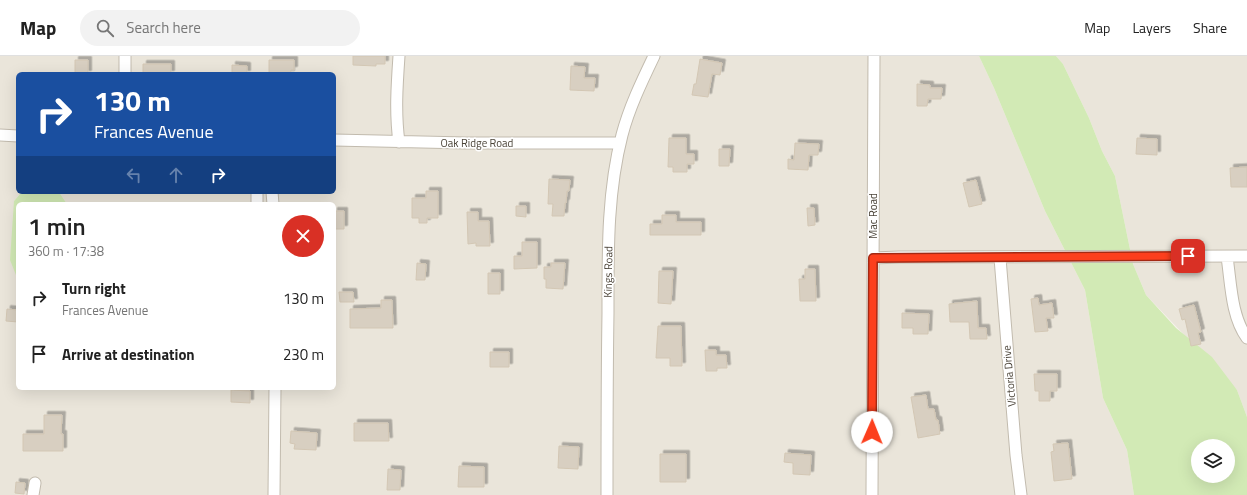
<!DOCTYPE html>
<meta charset="utf-8">
<style>
:root{--surface:#fff;--page:#f2f2f2;--text:#222;--muted:#767676;--line:#e0e0e0}
body{margin:0;font-family:"Titillium Web",sans-serif;background:var(--page);color:var(--text);height:100vh;display:flex;flex-direction:column;font-size:15px;white-space:nowrap}
*{box-sizing:border-box;margin:0}
p{font-size:13px;color:var(--muted)}
.icon{flex:none;width:22px;height:22px;fill:none;stroke:currentColor;stroke-width:2;stroke-linecap:round;stroke-linejoin:round}
.map{position:relative;flex:1;overflow:hidden}
.panel{position:absolute;left:16px;top:146px;width:320px;height:188px;display:flex;flex-direction:column;background:var(--surface);border-radius:6px;box-shadow:0 4px 16px #0002}
.panel>*{flex:none}
.guide{position:absolute;left:16px;top:16px;width:320px;height:122px;border-radius:6px;box-shadow:0 4px 16px #0002;background:#1a4fa0;color:#fff;overflow:hidden}
.buttons{position:absolute;left:1191px;top:383px;display:grid;gap:8px}
.buttons a{display:grid;place-items:center;width:44px;height:44px;border-radius:50%;background:var(--surface);box-shadow:0 4px 16px #0002;font-size:20px}
.pin{position:absolute;display:grid;place-items:center;width:34px;height:34px;color:#fff;margin:-17px;border-radius:8px;box-shadow:0 2px 6px #0006}
.me{position:absolute;width:44px;margin:-22px;rotate:1deg;stroke-linejoin:round;filter:drop-shadow(0 0 3px #0008)}
.turn{display:flex;align-items:center;gap:14px;height:84px;padding:0 12px;font-size:18px}
.turn .icon{width:52px;height:52px;stroke-width:2.5}
.turn b{display:block;font-size:28px;line-height:34px}
.lanes{display:flex;align-items:center;height:38px;padding:0 12px;background:#0003;justify-content:center;gap:20px;direction:ltr}
.lanes .off{opacity:.35}
.round{display:grid;place-items:center;flex:none;width:42px;height:42px;border-radius:21px;background:var(--page)}
.summary{display:flex;align-items:center;justify-content:space-between;height:68px;padding:0 12px}
h1{font-size:24px;font-weight:600;line-height:30px}
ul{padding:0;list-style:none}
li{display:flex;align-items:center;gap:12px;height:56px;padding:0 12px}
li div{flex:1}
li b{display:block;font-size:15px}
li em{font-style:normal}
header{display:flex;align-items:center;gap:24px;box-sizing:border-box;height:56px;padding:0 20px;background:var(--surface);border-bottom:1px solid var(--line)}
header strong{font-size:19px}
nav{display:flex;gap:22px;margin-inline-start:auto;font-size:14px}
.search{width:280px;height:36px;background:var(--page);display:flex;align-items:center;gap:10px;box-sizing:border-box;padding:0 14px;border-radius:22px;color:var(--muted);font-size:15px}
.map>svg:first-child{display:block}
.residential{fill:#eae5da;fill-rule:evenodd}
.green{fill:#d2eab5;fill-rule:evenodd}
.building{fill:#d8cfc1;stroke:#d3c7b4;filter:url(#shadow)}
.lines{fill:none;stroke-linecap:round;stroke-linejoin:round}
.minor-casing{stroke:#c2bbae;stroke-width:13}
.minor{stroke:#fff;stroke-width:11}
.route-casing{stroke:#a42913;stroke-width:10}
.route{stroke:#fc3f1d;stroke-width:7}
.labels{text-anchor:middle;stroke-width:3;stroke-linejoin:round;paint-order:stroke}
.street-label{font-size:11px;fill:#4b4439;stroke:#fff}
</style>
<header>
<strong>Map</strong>
<div class="search"><svg class="icon" aria-label="search" viewBox="0 0 24 24"><circle cx="10" cy="10" r="6"/><path d="M15 15l6 6"/></svg>Search here</div>
<nav><a>Map</a><a>Layers</a><a>Share</a></nav>
</header>
<div class="map">
<svg width="1247" height="439" viewBox="0 0 1247 439">
<defs>
<filter id="shadow"><feDropShadow dx="3.5" dy="-3.5" stdDeviation="0" flood-color="#0004"/></filter>
</defs>
<rect width="100%" height="100%" fill="#f6f3ec"/>
<!-- residential -->
<path class="residential" d="M0 0H979L994 32 1045 155 1085 234 1103 342 1127 394 1134 439H0ZM18 18H334V136H59L67 148H334V332H18V219H16L14 145 20 138 30 136H18Z
M1056 0H1247V361L1237 334 1146 239 1133 208 1115 120 1102 95 1089 62 1063 8Z"/>
<!-- green -->
<path class="green" d="M979 0H1056L1063 8 1089 62 1102 95 1115 120 1133 208 1146 239 1176 272 1212 301 1237 334 1247 361V439H1134L1127 394 1103 342 1085 234 1045 155 994 32ZM1198 390H1228V420H1198Z
M30 136H59L67 148H18V219H16L10 204 14 145 20 138Z"/>
<!-- building -->
<path class="building" d="M353 0H385V8H376V10L353 9Z
M700 3 722 7 720 19 712 18 708 41 692 39 694 28H696Z
M75 4H88V18H75Z
M269 4H294V14H291V18H269Z
M143 8H171V18H143Z
M232 9 247 10V18H232Z
M571 10 585 11 584 22H595L594 35 570 34Z
M917 28 930 29V32H942L941 43H928L927 50H917Z
M669 82H686V98H694V108H687V116H673V111H668Z
M1137 82 1157 83V99L1136 98Z
M795 87 819 88 818 99H809L808 114 788 113V103L794 104Z
M719 93H730L729 110H719Z
M1247 111V131H1231L1230 112Z
M549 123 570 124 569 135H567L566 147H565L564 160H552L553 148H548Z
M976 124 982 148 969 151 963 127Z
M426 135H438V162H427V167H419V162H412V142H426Z
M516 150H526V161L516 160Z
M807 152H814L815 169 808 170Z
M334 155H344V173H334Z
M467 156H478V165H489L490 190H476V187L468 188Z
M662 159H676V166H701V179H650V168H662Z
M522 186H537V212L514 213V200H522Z
M417 207 426 208 425 224H416Z
M551 207H565L563 233 546 232V223H544V211H551Z
M805 213H815L816 245H800L799 223H805Z
M659 215H673L671 248 658 247Z
M488 217H500V238H488Z
M339 236H353L354 246H340Z
M1038 242 1039 249 1052 247 1054 262H1046L1048 275 1035 276 1031 243Z
M381 244H392L393 272H350V253L381 252Z
M977 245 978 272H986L987 283H970L969 266H950L949 248Z
M1194 249 1201 276 1198 277 1201 288 1191 290 1185 263 1182 264 1179 253Z
M7 253 18 254V266L6 265Z
M902 257 929 258 928 278H913V272H902Z
M658 270H681L682 310H670V302H656Z
M705 294H716V299H726L727 312H717V315H706Z
M490 296H509V311H490Z
M1034 318H1057V335H1050V345H1039V335H1035Z
M231 334 250 335V347L231 346Z
M926 339 928 353H934L936 364H938L940 378 918 382 911 341Z
M44 359H62L61 378H63V395H23V378H44Z
M354 367H388L389 385H354Z
M291 375 317 377 316 394 294 393 295 388 290 387Z
M1068 387 1072 423 1054 425 1051 396 1054 395 1053 388Z
M559 390 579 391 578 413 558 412Z
M785 397 811 399 810 419 793 418V407L784 406Z
M660 398H686V426H660Z
M459 410 484 411V431H458Z
M388 413 401 414 400 434H387Z
M16 426 25 427 24 438 15 437Z"/>
<g class="lines">
<defs>
<path id="minor" d="M399 0C397 29 395 57 399 86
M125 18V0
M0 79 18 80
M334 84 466 87H620
M257 136V148
M272 136 273 148
M1227 201C1231 227 1231 260 1247 282
M873 202 899 201 1247 200
M1000 202 1016 399 1021 439
M33 439 35 427
M274 439 275 332
M607 439C607 378 607 318 608 257 608 197 607 137 622 79 629 52 642 25 654 0
M872 439 874 0"/>
</defs>
<!-- minor casing -->
<use href="#minor" class="minor-casing"/>
<!-- minor -->
<use href="#minor" class="minor"/>
</g>
<g class="lines">
<defs>
<path id="route" d="M872 376 873 202 1188 200"/>
</defs>
<!-- route casing -->
<use href="#route" class="route-casing"/>
<!-- route -->
<use href="#route" class="route"/>
</g>
<g class="labels">
<!-- street labels -->
<g class="street-label">
<text x="477" y="91">Oak Ridge Road</text>
<text transform="translate(873 160) rotate(-90)" y="4">Mac Road</text>
<text transform="translate(608 216) rotate(-89)" y="4">Kings Road</text>
<text transform="translate(1009 320) rotate(-95)" y="4">Victoria Drive</text>
</g>
</g>
</svg>
<div class="buttons">
<a><svg class="icon" aria-label="layers" viewBox="0 0 24 24"><path d="M12 4l9 5-9 5-9-5zM3 14l9 5 9-5"/></svg></a>
</div>
<div class="pin" style="left:1188px;top:200px;background:#d93025"><svg class="icon" aria-label="arrive" viewBox="0 0 24 24"><path d="M6 21V4h12l-3 4 3 4H6"/></svg></div>
<svg class="me" style="left:872px;top:376px" viewBox="-20 -20 40 40"><circle r="19" fill="#fff"/><path d="M0-13L10 11 0 6-10 11z" fill="#fc3f1d"/></svg>
<div class="guide">
<div class="turn"><svg class="icon" aria-label="right" viewBox="0 0 24 24"><path d="M7 20v-9h11M14 6l5 5-5 5"/></svg><div><b>130 m</b>Frances Avenue</div></div>
<div class="lanes"><svg class="icon off" aria-label="left" viewBox="0 0 24 24"><path d="M17 20v-9H6M10 6l-5 5 5 5"/></svg><svg class="icon off" aria-label="ahead" viewBox="0 0 24 24"><path d="M12 20V5M6 11l6-6 6 6"/></svg><svg class="icon" aria-label="right" viewBox="0 0 24 24"><path d="M7 20v-9h11M14 6l5 5-5 5"/></svg></div>
</div>
<section class="panel">
<div class="summary"><div><h1>1 min</h1><p>360 m · 17:38</p></div><a class="round" style="background:#d93025;color:#fff"><svg class="icon" aria-label="close" viewBox="0 0 24 24"><path d="M6 6l12 12M18 6L6 18"/></svg></a></div>
<ul>
<li><svg class="icon" aria-label="right" viewBox="0 0 24 24"><path d="M7 20v-9h11M14 6l5 5-5 5"/></svg><div><b>Turn right</b><p>Frances Avenue</p></div><em>130 m</em></li>
<li><svg class="icon" aria-label="arrive" viewBox="0 0 24 24"><path d="M6 21V4h12l-3 4 3 4H6"/></svg><div><b>Arrive at destination</b></div><em>230 m</em></li>
</ul>
</section>
</div>
